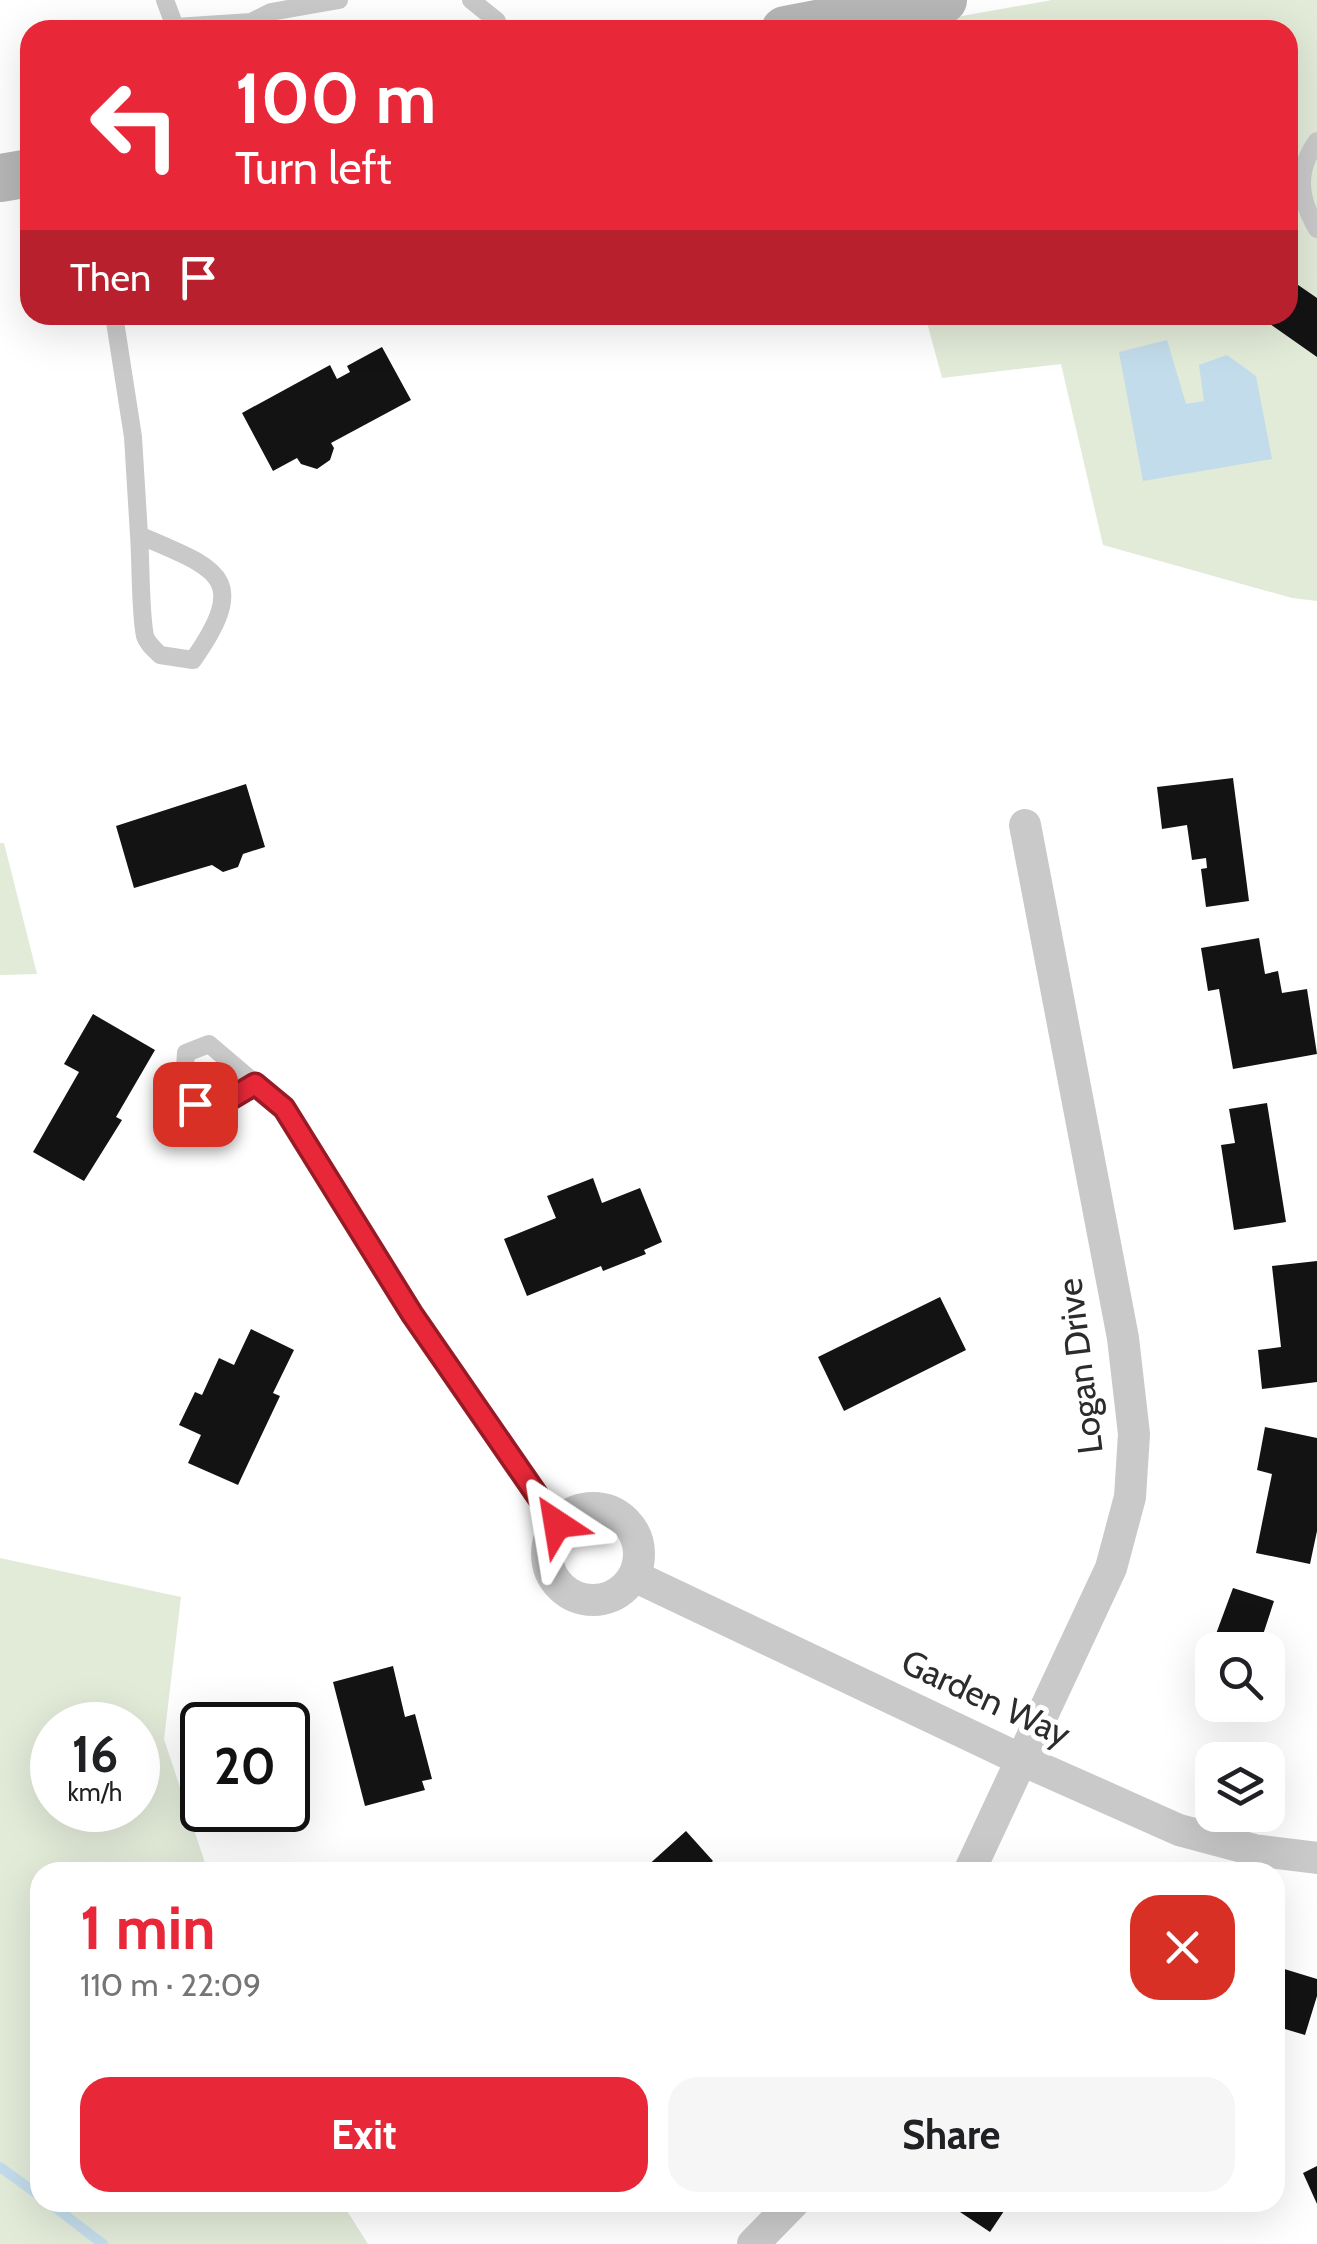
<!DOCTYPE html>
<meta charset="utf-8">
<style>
:root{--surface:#fff;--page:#f6f6f6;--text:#202124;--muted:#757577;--accent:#e82839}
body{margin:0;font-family:Cabin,sans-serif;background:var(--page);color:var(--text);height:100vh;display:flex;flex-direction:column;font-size:38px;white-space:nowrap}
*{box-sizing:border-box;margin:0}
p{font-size:32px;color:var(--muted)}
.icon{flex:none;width:55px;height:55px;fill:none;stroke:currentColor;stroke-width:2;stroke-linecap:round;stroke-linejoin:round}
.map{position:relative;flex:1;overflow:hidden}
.details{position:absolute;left:30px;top:1862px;width:1255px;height:350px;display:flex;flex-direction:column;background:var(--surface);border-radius:30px;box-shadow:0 10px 40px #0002}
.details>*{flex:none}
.top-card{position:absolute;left:20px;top:20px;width:1278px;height:305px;border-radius:30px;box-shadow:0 10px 40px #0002;background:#e82839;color:#fff;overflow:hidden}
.fabs{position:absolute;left:1195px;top:1632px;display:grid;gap:20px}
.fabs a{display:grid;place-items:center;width:90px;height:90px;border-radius:20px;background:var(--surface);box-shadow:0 10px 40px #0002;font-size:50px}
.speed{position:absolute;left:30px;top:1702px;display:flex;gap:20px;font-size:50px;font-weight:700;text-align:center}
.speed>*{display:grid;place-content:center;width:130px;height:130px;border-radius:50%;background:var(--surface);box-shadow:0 10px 40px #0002;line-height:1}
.speed small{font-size:25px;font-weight:400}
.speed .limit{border:5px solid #111;border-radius:15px;background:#fff;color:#111}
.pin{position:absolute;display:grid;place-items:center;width:85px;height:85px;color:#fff;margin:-42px;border-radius:20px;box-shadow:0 5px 15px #0006}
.me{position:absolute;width:110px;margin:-55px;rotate:327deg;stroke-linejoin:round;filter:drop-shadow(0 0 8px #0008)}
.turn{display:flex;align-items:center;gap:35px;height:210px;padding:0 50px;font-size:45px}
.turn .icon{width:130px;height:130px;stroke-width:2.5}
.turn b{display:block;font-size:70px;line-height:85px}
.then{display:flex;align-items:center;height:95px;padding:0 50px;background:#0003;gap:20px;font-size:38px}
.round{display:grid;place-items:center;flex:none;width:105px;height:105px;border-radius:30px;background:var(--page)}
.summary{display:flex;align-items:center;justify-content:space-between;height:170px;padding:0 50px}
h1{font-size:60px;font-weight:700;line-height:75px;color:var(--accent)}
.action{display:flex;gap:20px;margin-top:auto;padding:20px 50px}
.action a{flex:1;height:115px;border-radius:30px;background:var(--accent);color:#fff;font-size:40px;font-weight:700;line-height:115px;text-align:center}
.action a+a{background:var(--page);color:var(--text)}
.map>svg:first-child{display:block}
.green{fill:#e2ead8;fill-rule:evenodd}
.water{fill:#c3dceb}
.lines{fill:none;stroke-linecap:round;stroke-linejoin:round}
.stream{stroke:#c3dceb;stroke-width:10}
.building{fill:#131313}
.lane{stroke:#c9c9c9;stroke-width:18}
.street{stroke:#c9c9c9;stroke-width:32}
.secondary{stroke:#b6b6b6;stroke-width:48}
.route-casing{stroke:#971a25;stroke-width:25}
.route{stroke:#e82839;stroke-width:18}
.labels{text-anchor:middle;stroke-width:10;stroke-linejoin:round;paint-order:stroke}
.street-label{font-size:35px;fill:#2c2c2c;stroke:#fff}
</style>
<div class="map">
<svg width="1317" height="2244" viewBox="0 0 1317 2244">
<rect width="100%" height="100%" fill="#fff"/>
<!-- green -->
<path class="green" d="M1052 0H1317V601L1292 598 1103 545 1061 364 942 378 925 315H1288V30H883Z
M0 843H4L37 974 0 975Z
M0 1558 181 1597 164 1739 208 1872H40V2202L342 2203 368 2244H0ZM138 1725V1810H52V1725Z"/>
<!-- water -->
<path class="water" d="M1167 340 1186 404 1204 401 1199 365 1227 355 1256 376 1272 459 1143 481 1119 352Z"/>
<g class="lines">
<!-- stream -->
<path class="stream" d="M0 2167 40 2196
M48 2202 103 2244"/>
</g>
<!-- building -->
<path class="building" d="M1288 278 1317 298V357L1257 315H1288Z
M382 347 411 400 331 443 334 448 330 460 317 469 301 464 297 458 273 471 242 413 330 365 337 379 350 372 347 366Z
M1233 778 1249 901 1206 907 1201 869 1207 868 1206 858 1192 860 1187 825 1162 829 1157 787Z
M246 784 265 847 243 854 238 867 223 872 212 865 134 888 116 826Z
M1259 938 1265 974 1278 971 1282 993 1307 989 1317 1054 1233 1069 1219 989 1208 991 1201 948Z
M93 1014 155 1050 116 1117 122 1120 84 1181 33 1152 79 1072 64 1064Z
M1267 1103 1286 1222 1234 1230 1221 1145 1235 1143 1229 1109Z
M593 1178 602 1203 640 1188 662 1242 644 1250 646 1254 603 1271 601 1266 527 1296 504 1239 556 1218 547 1196Z
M1317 1261V1382L1262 1389 1258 1350 1281 1347 1272 1266Z
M940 1297 966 1350 844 1411 818 1357Z
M251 1329 294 1350 273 1393 280 1396 238 1485 188 1463 201 1435 179 1425 195 1392 202 1395 219 1358 234 1365Z
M1265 1427 1317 1438V1531L1310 1564 1256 1553 1272 1474 1257 1470Z
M1233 1588 1274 1601 1258 1650H1212V1694L1196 1688Z
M393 1666 405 1717 415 1714 432 1779 422 1781 425 1790 365 1806 333 1682Z
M686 1831 713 1861 700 1872H650L645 1868Z
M1281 1968 1317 1979V1996L1305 2035 1275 2026V1973L1279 1974Z
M1317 2166V2204L1303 2173Z
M945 2202H1010L990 2232Z"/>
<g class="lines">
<!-- lane -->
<path class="lane" d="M165 0 175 27 251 22
M471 0 497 21 499 30
M251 30V22L271 12 339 0
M1317 141C1295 172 1299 198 1317 229
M114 315 133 437 139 535C141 562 140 612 145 636 147 643 154 649 160 655L193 660C253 575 214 568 139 535
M255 1084 218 1106 195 1104 184 1081 186 1053 209 1044 284 1108 412 1314 557 1524"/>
<!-- street -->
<path class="street" d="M547 1554a46 46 0 1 1 92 0a46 46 0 1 1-92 0Z
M634 1576 1024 1761 1179 1830 1254 1850 1317 1858
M969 1872 1111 1568 1130 1497 1134 1434 1123 1338 1025 825
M753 2244 794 2202"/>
<!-- secondary -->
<path class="secondary" d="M785 30 943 0
M0 178 30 173"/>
</g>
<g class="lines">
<defs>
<path id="route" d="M195 1104 218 1106 255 1084 284 1108 412 1314 557 1524"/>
</defs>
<!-- route casing -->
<use href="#route" class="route-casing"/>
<!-- route -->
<use href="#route" class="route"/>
</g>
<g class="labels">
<!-- street labels -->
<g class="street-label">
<text transform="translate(1080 1366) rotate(-97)" y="12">Logan Drive</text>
<text transform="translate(986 1698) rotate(25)" y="12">Garden Way</text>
</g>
</g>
</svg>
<div class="fabs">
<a><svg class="icon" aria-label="search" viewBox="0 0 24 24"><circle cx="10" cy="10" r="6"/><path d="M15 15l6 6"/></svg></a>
<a><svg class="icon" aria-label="layers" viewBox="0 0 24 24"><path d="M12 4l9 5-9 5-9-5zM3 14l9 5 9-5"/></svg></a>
</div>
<div class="speed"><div>16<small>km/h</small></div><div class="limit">20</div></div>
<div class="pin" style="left:195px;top:1104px;background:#d93025"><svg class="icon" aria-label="arrive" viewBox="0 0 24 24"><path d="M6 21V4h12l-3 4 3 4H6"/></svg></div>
<svg class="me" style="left:557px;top:1524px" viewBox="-20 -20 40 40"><path d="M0-17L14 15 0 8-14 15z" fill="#e82839" stroke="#fff" stroke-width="4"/></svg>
<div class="top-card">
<div class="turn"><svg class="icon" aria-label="left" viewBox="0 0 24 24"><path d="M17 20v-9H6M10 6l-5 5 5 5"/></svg><div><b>100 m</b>Turn left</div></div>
<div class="then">Then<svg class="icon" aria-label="arrive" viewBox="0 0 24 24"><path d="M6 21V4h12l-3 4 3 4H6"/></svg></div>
</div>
<section class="details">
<div class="summary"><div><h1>1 min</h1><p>110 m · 22:09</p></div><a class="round" style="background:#d93025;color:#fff"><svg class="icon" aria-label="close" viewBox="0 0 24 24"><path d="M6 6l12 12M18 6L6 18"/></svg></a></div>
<div class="action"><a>Exit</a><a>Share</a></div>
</section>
</div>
